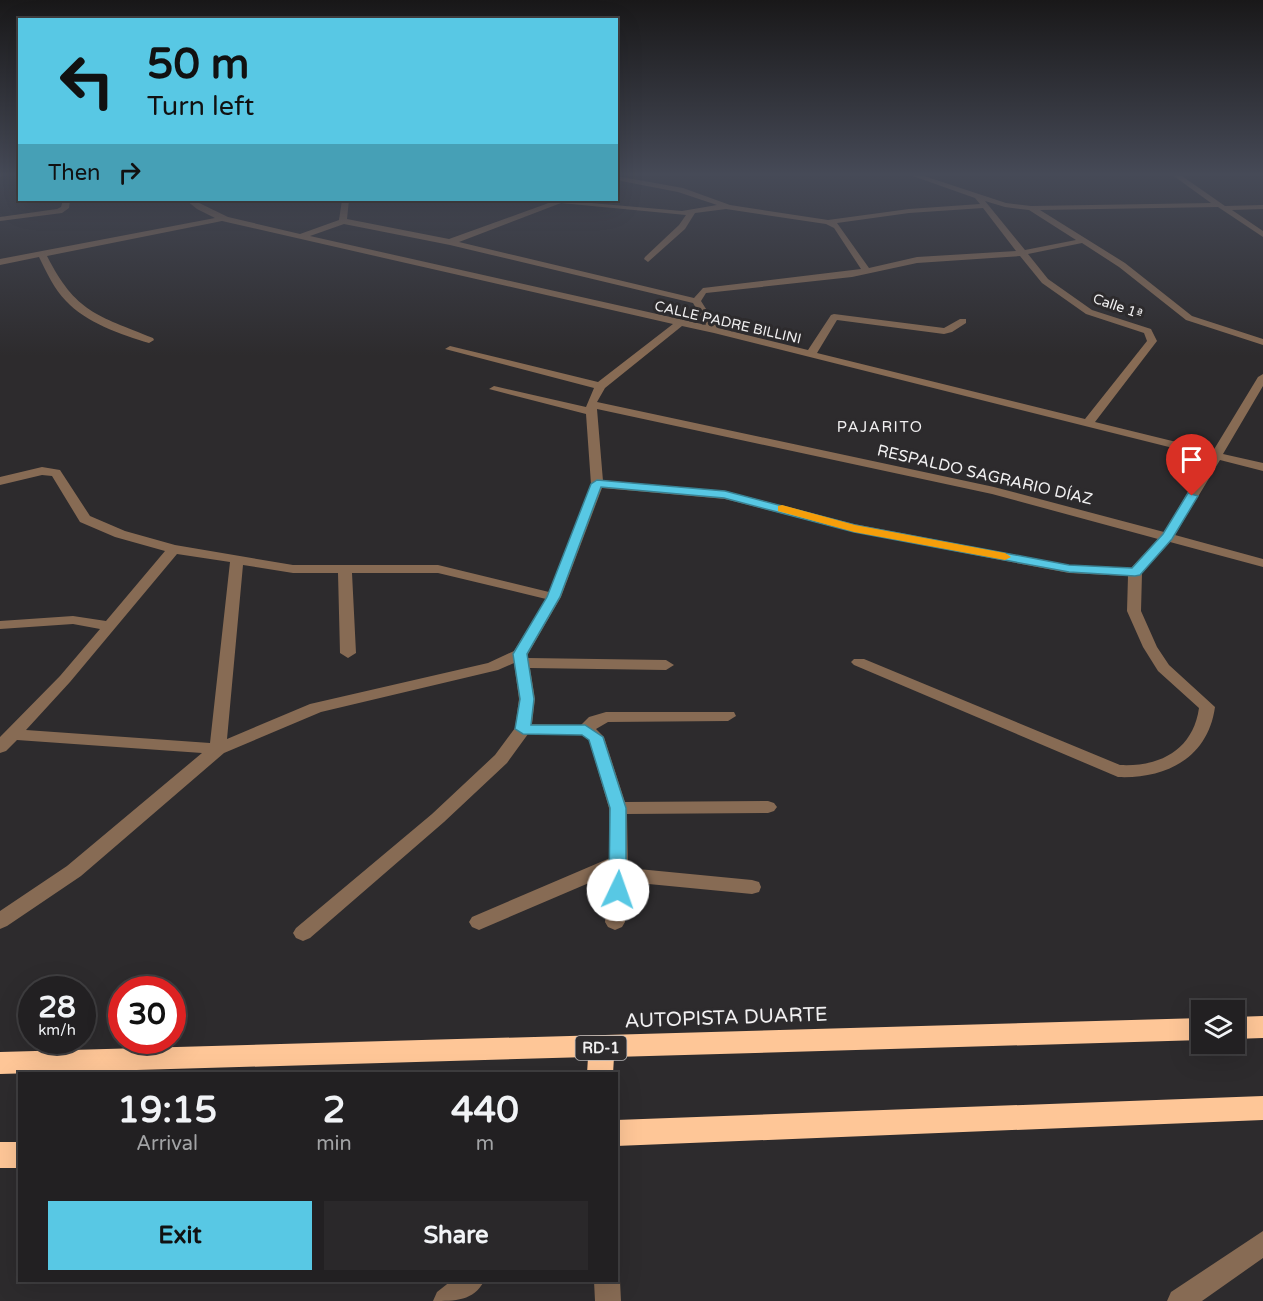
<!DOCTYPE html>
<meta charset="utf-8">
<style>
:root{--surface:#222022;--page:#2a282a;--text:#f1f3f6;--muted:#a2a3a5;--line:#3f3e40;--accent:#58c8e4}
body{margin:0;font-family:"Varela Round",sans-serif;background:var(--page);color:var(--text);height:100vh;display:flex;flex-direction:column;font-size:22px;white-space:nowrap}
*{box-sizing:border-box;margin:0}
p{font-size:20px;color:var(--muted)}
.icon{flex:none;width:33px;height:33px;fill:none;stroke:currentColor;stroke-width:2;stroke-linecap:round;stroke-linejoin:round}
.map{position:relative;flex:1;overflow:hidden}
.panel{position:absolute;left:18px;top:1072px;width:600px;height:210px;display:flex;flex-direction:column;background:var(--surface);border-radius:0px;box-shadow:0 6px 24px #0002,0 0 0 2px var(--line)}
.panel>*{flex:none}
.guide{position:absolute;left:18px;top:18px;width:600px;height:183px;border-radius:0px;box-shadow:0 6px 24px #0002,0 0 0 2px var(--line);background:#58c8e4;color:#111;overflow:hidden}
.controls{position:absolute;left:1191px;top:1000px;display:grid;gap:12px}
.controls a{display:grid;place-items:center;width:54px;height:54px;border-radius:0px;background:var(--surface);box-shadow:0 6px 24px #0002,0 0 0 2px var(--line);font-size:30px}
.speed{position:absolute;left:18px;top:976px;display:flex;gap:12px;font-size:30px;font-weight:700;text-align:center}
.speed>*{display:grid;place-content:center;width:78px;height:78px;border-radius:50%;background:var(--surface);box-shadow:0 6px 24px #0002,0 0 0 2px var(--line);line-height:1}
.speed small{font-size:15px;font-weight:400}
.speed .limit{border:9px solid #d22;background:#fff;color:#111}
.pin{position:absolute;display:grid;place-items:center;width:51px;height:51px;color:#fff;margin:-62px -26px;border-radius:50% 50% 50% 0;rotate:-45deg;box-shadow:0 0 6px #0007}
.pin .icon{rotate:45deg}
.me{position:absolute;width:66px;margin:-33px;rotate:3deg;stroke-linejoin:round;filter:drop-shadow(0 0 4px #0008)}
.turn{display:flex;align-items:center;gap:21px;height:126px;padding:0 30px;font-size:27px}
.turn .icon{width:78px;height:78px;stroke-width:2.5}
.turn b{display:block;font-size:42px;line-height:51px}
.then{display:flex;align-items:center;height:57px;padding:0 30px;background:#0003;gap:12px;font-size:22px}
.eta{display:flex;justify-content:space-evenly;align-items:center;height:102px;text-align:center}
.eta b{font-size:36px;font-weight:800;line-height:42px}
.button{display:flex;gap:12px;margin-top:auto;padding:12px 30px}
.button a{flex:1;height:69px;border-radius:0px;background:var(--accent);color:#111;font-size:24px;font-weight:800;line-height:69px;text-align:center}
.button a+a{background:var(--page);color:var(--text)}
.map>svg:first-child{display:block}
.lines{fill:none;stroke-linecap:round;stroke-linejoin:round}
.minor{fill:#876b54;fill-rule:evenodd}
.motorway{fill:#fec697;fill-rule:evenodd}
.route{fill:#58c8e4;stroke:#398294;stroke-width:1.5}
.slow{fill:#f59e0b}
.labels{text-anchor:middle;stroke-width:6;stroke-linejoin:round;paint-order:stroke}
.far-street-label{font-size:14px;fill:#f1f0f1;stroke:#2d2b2d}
.far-neighbourhood-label{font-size:15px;letter-spacing:1.5px;fill:#f1f0f1;stroke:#2d2b2d}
.shield{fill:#2d2b2d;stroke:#b6b5b6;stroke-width:1.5}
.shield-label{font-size:15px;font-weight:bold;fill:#f1f0f1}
.street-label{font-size:16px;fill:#f1f0f1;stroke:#2d2b2d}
.near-street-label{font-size:20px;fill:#f1f0f1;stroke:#2d2b2d}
</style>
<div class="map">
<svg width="1263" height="1301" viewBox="0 0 1263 1301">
<rect width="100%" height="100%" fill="#2d2b2d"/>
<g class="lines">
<!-- minor -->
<path class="minor" d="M0 174H5L0 177Z
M907 174H918L1006 203 1031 206 1211 203 1171 174H1179L1225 206 1263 205V209L1232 210 1263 231V237L1218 207 1040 210 1125 263 1192 316 1263 339V345L1186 320 1119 267 1082 243 1028 254 1048 279 1092 310 1151 329 1157 341 1095 422 1213 451 1258 377 1263 374V386L1223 454 1263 463V471L1220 460 1175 535 1263 559V567L1170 542 1142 573 1141 611 1157 647 1169 665 1215 707C1208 758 1166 779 1118 777L854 665 851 662 854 659H864L1120 765C1160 767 1193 750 1199 708L1158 671 1143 647 1127 611 1128 576 1069 573 854 532 725 499 602 488 561 597 528 654V658L666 660 674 665 666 670 530 668 535 699 532 724 581 725 589 717 606 712H734L736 716 728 721 608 722 596 729 604 737 625 802 768 801 774 803 777 807 774 811 768 813 627 814 628 868 752 880 759 882 761 887 759 892 752 894 628 882 625 922 622 927 615 930 608 927 605 922 610 874 486 927 479 930 472 927 469 922 472 917 610 858 609 808 589 740 582 735 528 734 507 763 444 822 310 938 303 941 296 938 293 933 296 928 432 814 495 755 515 728 519 699 514 663 498 670 321 712 224 753 81 876 7 926 0 929V911L67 866 202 753 17 740 6 751 0 753V737L60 676 100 629 73 624 0 629V621L73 616 106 621 165 551 115 537 80 522 52 476 42 475 0 485V477L42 467 60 470 90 516 125 531 175 545 293 565H438L549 592 591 484 586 414 489 389 494 386 586 407 594 388 445 349 450 346 598 382 673 324 222 221 47 256C76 313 97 315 153 338L154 340 149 343C122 335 85 322 66 301 54 289 47 273 39 257L0 265V259L215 218 197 209 186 200H193L228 217 300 234 339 220 342 200H349L347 219 449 239 557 200 682 211 717 205 678 192 616 180V176L683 188 730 205 828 220 909 209 980 204 975 198ZM985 201 1005 207 1029 210 1076 240 1025 250ZM561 203 686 215 679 225 645 257 644 259 648 262 685 229 695 213 726 209 826 224 834 228 861 269 703 288 694 298 459 242ZM983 208 1016 251 917 257 869 268 837 223 909 213ZM344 224 450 245 693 303 706 325 310 236ZM1020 256 1042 283 1086 314 1144 333 1147 341 1085 419 817 353 837 320 944 334 952 332 966 323V319H960L944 328 834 314 831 315 808 350 718 328 701 301 706 293 852 277 917 263ZM682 326 714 333 1209 457 1164 532 994 487 597 402 605 388ZM597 409 992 494 1158 539 1131 568 1069 565 854 524 725 491 603 481ZM177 554 230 562 210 743 26 730 70 682ZM243 565 293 573H338L340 653 348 658 356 653 352 573H438L546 599 514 651 488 663 310 704 227 739Z
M63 200H70L69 208 62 213 0 221V217L57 209 61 207Z
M1263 1231V1258L1202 1301H1167L1171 1292Z
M616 1273 620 1281 621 1301H595L594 1281H616Z
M451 1281H484C474 1301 455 1301 433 1301L437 1292Z"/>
<!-- motorway -->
<path class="motorway" d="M1263 1016V1038L1234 1039V1017Z
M1202 1018V1040L614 1057 613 1074H587L588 1057 0 1074V1052Z
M1263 1096V1120L616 1146V1120Z
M0 1142H20V1168H0Z"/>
</g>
<!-- sky -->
<linearGradient id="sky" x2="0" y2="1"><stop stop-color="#191819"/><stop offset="0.49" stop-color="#464a57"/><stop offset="1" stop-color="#464a57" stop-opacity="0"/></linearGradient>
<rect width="1263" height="356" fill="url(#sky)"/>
<!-- route -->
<path class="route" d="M597 480 725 491 855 525 1069 565 1132 568 1163 534 1188 493 1198 496 1172 539 1140 575 1135 576 1069 572 999 559 854 532 724 498 601 487 560 597 527 654 534 699 531 725H585L603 737 626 808V890L624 895H611L609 890 610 808 589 740 582 735 523 734 515 729 520 699 513 654 547 597 591 484Z"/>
<!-- slow -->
<path class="slow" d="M782 505 855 525 1005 553 1011 557 1005 560 854 532 778 511V506Z"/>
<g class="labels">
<!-- far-street labels -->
<g class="far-street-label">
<text transform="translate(1118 306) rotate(19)" y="5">Calle 1ª</text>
<text transform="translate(728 322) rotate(13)" y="5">CALLE PADRE BILLINI</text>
</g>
<!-- far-neighbourhood labels -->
<g class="far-neighbourhood-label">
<text x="880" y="432">PAJARITO</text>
</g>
<!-- shield labels -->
<rect class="shield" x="575.5" y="1036" width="51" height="24" rx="4.5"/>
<g class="shield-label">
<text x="601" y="1053">RD-1</text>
</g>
<!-- street labels -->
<g class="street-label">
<text transform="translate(985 474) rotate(13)" y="6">RESPALDO SAGRARIO DÍAZ</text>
</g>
<!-- near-street labels -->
<g class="near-street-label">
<text transform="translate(726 1017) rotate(-2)" y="7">AUTOPISTA DUARTE</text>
</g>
</g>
</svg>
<div class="controls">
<a><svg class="icon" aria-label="layers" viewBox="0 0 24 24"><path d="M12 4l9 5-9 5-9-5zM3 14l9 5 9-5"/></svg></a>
</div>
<div class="speed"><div>28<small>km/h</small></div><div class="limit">30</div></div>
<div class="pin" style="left:1192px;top:496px;background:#d93025"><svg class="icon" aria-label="arrive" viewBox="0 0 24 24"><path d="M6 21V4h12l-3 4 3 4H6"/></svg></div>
<svg class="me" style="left:618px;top:890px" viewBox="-20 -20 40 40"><circle r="19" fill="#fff"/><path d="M0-13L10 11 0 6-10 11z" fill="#58c8e4"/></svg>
<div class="guide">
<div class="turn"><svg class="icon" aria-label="left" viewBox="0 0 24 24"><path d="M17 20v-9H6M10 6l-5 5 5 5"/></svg><div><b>50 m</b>Turn left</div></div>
<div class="then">Then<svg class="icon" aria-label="right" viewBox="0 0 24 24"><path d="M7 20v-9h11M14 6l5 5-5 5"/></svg></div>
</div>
<section class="panel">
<div class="eta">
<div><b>19:15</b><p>Arrival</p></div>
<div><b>2</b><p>min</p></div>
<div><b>440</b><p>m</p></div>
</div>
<div class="button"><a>Exit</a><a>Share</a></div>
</section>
</div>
